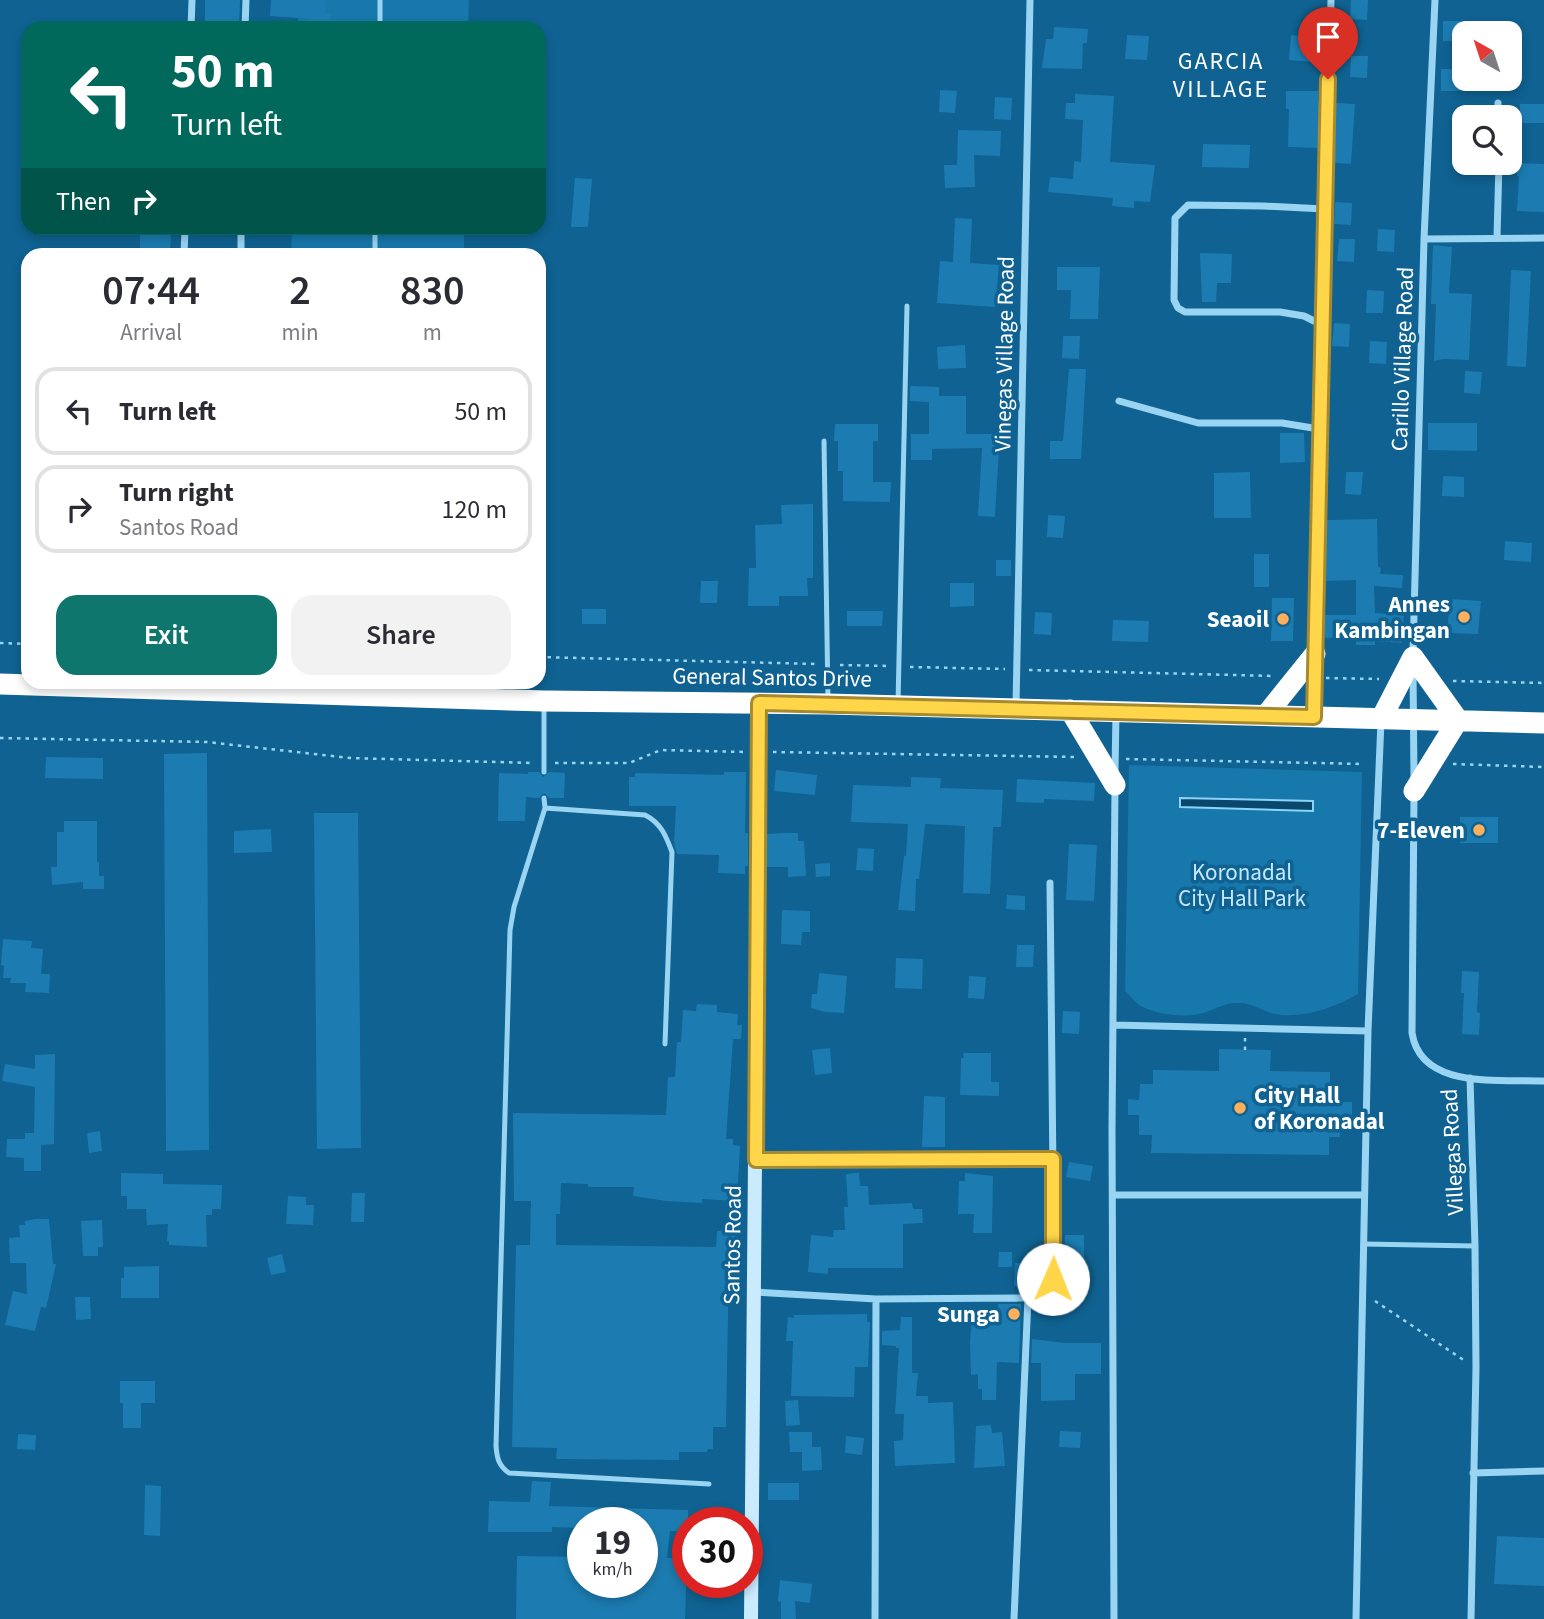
<!DOCTYPE html>
<style>
:root{--surface:#fff;--page:#f2f2f3;--text:#2b2b33;--muted:#7c7c81;--line:#e1e1e2;--accent:#0f766e}
body{margin:0;font-family:"Source Sans 3",sans-serif;background:var(--page);color:var(--text);height:100vh;display:flex;flex-direction:column;font-size:26px;white-space:nowrap}
*{box-sizing:border-box;margin:0}
p{font-size:23px;color:var(--muted)}
.icon{flex:none;width:38px;height:38px;fill:none;stroke:currentColor;stroke-width:2;stroke-linecap:round;stroke-linejoin:round}
.map{position:relative;flex:1;overflow:hidden}
.panel{position:absolute;left:21px;top:248px;width:525px;height:441px;display:flex;flex-direction:column;background:var(--surface);border-radius:21px;box-shadow:0 4px 10px #0003}
.panel>*{flex:none}
.guide{position:absolute;left:21px;top:21px;width:525px;height:214px;border-radius:21px;box-shadow:0 4px 10px #0003;background:#00695c;color:#fff;overflow:hidden}
.needle{width:46px;rotate:321deg}
.controls{position:absolute;left:1452px;top:21px;display:grid;gap:14px}
.controls a{display:grid;place-items:center;width:70px;height:70px;border-radius:14px;background:var(--surface);box-shadow:0 4px 10px #0003;font-size:35px}
.speed{position:absolute;left:567px;top:1507px;display:flex;gap:14px;font-size:35px;font-weight:700;text-align:center}
.speed>*{display:grid;place-content:center;width:91px;height:91px;border-radius:50%;background:var(--surface);box-shadow:0 4px 10px #0003;line-height:1}
.speed small{font-size:18px;font-weight:400}
.speed .limit{border:10px solid #d22;background:#fff;color:#111}
.pin{position:absolute;display:grid;place-items:center;width:60px;height:60px;color:#fff;margin:-72px -30px;border-radius:50% 50% 50% 0;rotate:-45deg;box-shadow:0 0 7px #0007}
.pin .icon{rotate:45deg}
.me{position:absolute;width:77px;margin:-38px;rotate:1deg;stroke-linejoin:round;filter:drop-shadow(0 0 5px #0008)}
.turn{display:flex;align-items:center;gap:24px;height:147px;padding:0 35px;font-size:32px}
.turn .icon{width:91px;height:91px;stroke-width:2.5}
.turn b{display:block;font-size:49px;line-height:60px}
.then{display:flex;align-items:center;height:66px;padding:0 35px;background:#0003;gap:14px;font-size:26px}
.eta{display:flex;justify-content:space-evenly;align-items:center;height:119px;text-align:center}
.eta b{font-size:42px;font-weight:600;line-height:49px}
.primary-button{display:flex;gap:14px;margin-top:auto;padding:14px 35px}
.primary-button a{flex:1;height:80px;border-radius:21px;background:var(--accent);color:#fff;font-size:28px;font-weight:600;line-height:80px;text-align:center}
.primary-button a+a{background:var(--page);color:var(--text)}
ul{padding:0;list-style:none}
li{display:flex;align-items:center;gap:21px;height:88px;margin:0 14px 10px;padding:0 21px;border:4px solid var(--line);border-radius:21px}
li div{flex:1}
li b{display:block;font-size:26px}
li em{font-style:normal}
.map>svg:first-child{display:block}
.green{fill:#1778ac}
.water{fill:#09476d;stroke:#8bd3f7;stroke-width:2}
.building{fill:#1c7cb1}
.lines{fill:none;stroke-linecap:round;stroke-linejoin:round}
.path{stroke:#9ad4f3;stroke-width:2.5;stroke-dasharray:3.5 5;stroke-linecap:butt}
.lane{stroke:#9ad4f3;stroke-width:5}
.street{stroke:#9ad4f3;stroke-width:7}
.secondary{stroke:#caeafd;stroke-width:14}
.highway{stroke:#fff;stroke-width:21}
.route-casing{stroke:#a68a30;stroke-width:18}
.route{stroke:#ffd54a;stroke-width:12}
.poi-dot{fill:#ffb05d;stroke:#0f6291;stroke-width:2.5}
.labels{text-anchor:middle;stroke-width:7;stroke-linejoin:round;paint-order:stroke}
.street-label{font-size:23px;fill:#fff;stroke:#0f6291}
.poi-label{font-size:23px;font-weight:bold;fill:#fff;stroke:#0f6291;text-anchor:end}
.park-label{font-size:23px;fill:#c2e9fe;stroke:#0f6291}
.neighbourhood-label{font-size:24px;letter-spacing:2px;fill:#fff;stroke:#0f6291}
</style>
<div class="map">
<svg width="1544" height="1619" viewBox="0 0 1544 1619">
<rect width="100%" height="100%" fill="#0f6291"/>
<!-- green -->
<path class="green" d="M298 0H469L468 28H298Z
M292 228H464V255L291 256Z
M1129 765 1362 772 1358 994C1334 1008 1302 1019 1275 1014 1263 1012 1254 1003 1239 1003 1226 1002 1216 1009 1203 1013 1188 1018 1160 1015 1145 1008 1137 1005 1131 997 1125 991Z"/>
<!-- water -->
<path class="water" d="M1180 798 1313 801V811L1180 807Z"/>
<!-- building -->
<path class="building" d="M205 0H240L239 28H205Z
M271 0H326L325 13 331 14 329 28H310L311 19 270 16Z
M1351 0H1368L1367 20 1350 19Z
M1443 21H1461V41H1443Z
M1054 27 1088 29 1087 43H1083L1082 69 1042 68 1046 39H1053Z
M1127 35 1149 36 1147 60 1125 59Z
M1291 35 1317 38 1315 62 1289 60Z
M1351 56H1368L1367 78 1350 77Z
M1441 69H1461L1460 91H1441Z
M940 90 957 91 955 113 939 112Z
M1286 91H1318V102H1322L1321 148 1288 147 1289 109H1286Z
M1075 94 1114 96 1110 162 1155 165 1150 202 1134 201V208L1112 206 1113 198 1048 192 1050 177 1073 179 1074 161 1081 162 1083 120 1065 119 1066 103H1075Z
M995 97 1012 98 1011 120 994 119Z
M1335 103 1355 104 1351 164 1334 163Z
M1520 104H1544V123H1520Z
M958 130 1001 131 1000 156 974 155 975 187 945 188 944 165H957Z
M1203 144 1250 145 1249 168 1202 167Z
M1517 163 1544 164V212L1517 211 1519 176H1517Z
M575 178 592 179 588 227H571Z
M1335 202 1352 203 1351 225 1334 224Z
M955 218 972 219 970 263 999 265 995 307 937 303 940 261 953 262Z
M140 228H171L170 256H140Z
M1378 229 1395 230 1394 252 1377 251Z
M1339 239H1355L1354 262 1337 261Z
M1433 245 1452 247 1449 293 1472 294 1469 360 1443 359 1434 361 1436 304H1431Z
M1200 253 1232 254 1231 283H1217L1216 302H1202Z
M1057 267H1100L1098 319H1070L1071 290H1057Z
M1511 270 1531 271 1526 367 1507 366Z
M1367 290 1384 291 1383 313H1366Z
M1334 323 1350 324 1349 347 1332 346Z
M1063 336H1080L1079 359 1062 358Z
M1370 341 1387 342 1386 364 1369 363Z
M965 345 966 368 938 369 937 347Z
M1069 369H1086L1081 459H1050V441H1063Z
M1465 371 1482 372 1480 394 1464 393Z
M910 386 939 387V396H966V434H1010V448H999L995 517 978 516 982 448 932 449V460H911V434H929V402L910 401Z
M1428 423H1477V451L1428 450Z
M835 424H878V441H873V482H891L890 502 843 501V471H838V441H834Z
M1280 433H1304L1305 462 1280 463Z
M1250 472 1251 518H1214V473Z
M1346 472H1363L1361 495 1345 494Z
M1443 476 1464 477V497L1442 496Z
M813 504V578H807L808 596H779V606H748L749 568H756L755 525 782 524 781 505Z
M1048 515 1065 516 1063 538 1047 537Z
M1377 519 1378 567 1381 568 1380 574 1403 575 1402 588 1374 586 1375 613 1404 615 1402 643 1375 641V645H1356V637L1325 638V615H1356V580L1324 581V559H1326V520Z
M1505 541 1532 543 1531 562 1504 560Z
M1254 554H1269V587H1254Z
M996 560H1011V576H996Z
M701 581H718L717 603H700Z
M950 583H974V606L950 607Z
M1272 598H1294L1293 641H1271Z
M1450 599 1481 601 1478 634 1447 633Z
M582 609H606V624H582Z
M847 611H883L882 626H847Z
M1035 612 1052 613 1051 635 1034 634Z
M1113 620 1149 621 1148 642 1112 641Z
M207 753 209 1150 166 1151 164 754Z
M46 757 103 758V779L45 778Z
M776 770 817 775 815 795 774 791Z
M528 772H539L543 777 549 772 565 773 564 798H549L544 793 539 798 526 797 525 821H498L499 773 528 774Z
M724 772H746L745 833H748V866H745V874L718 873 719 855 677 854 674 842 676 806H629V777H635V773L724 775Z
M911 777 941 778 940 788 1003 790 1001 827H993L990 894 963 893 965 826 925 824 919 879H916L915 911 898 910 904 856H906L908 824 851 822 853 785 911 787Z
M1017 779 1095 783 1094 801 1044 799V803L1016 802Z
M314 813H358L361 1148 317 1149Z
M1460 817H1498V843H1460Z
M64 821H97V862H99V876H104V889H83V882L52 885 51 867H57V832H64Z
M271 829 272 852 234 853V831Z
M784 833H798V841H804L806 876 788 877V867H767V834Z
M1069 844 1097 845 1094 901 1066 900Z
M858 848 874 849 873 871 856 870Z
M830 863V876L816 877 815 864Z
M1007 895 1025 896V910L1006 909Z
M782 910 810 911V932H802L801 945 781 944Z
M3 939 32 941 31 948 43 949 41 974H50L49 993 25 992 26 983H10L11 978H3L4 966 1 965Z
M1017 945H1034L1033 967H1016Z
M896 958 923 959 922 989 895 988Z
M1462 971 1479 972 1477 1012 1480 1013 1479 1035 1462 1034 1464 993H1461Z
M819 973 847 976 844 1013 825 1012 811 1008 812 994H817Z
M969 976 986 977 984 999 968 998Z
M697 1004 717 1005V1012L738 1014 737 1025H742L741 1039H733L726 1139H733V1145L740 1146 737 1201 702 1199V1203L666 1201 633 1196 634 1187H588V1184L561 1183 560 1214H556V1245L716 1247 717 1231 737 1232 735 1259H729L726 1427H713V1449H708L707 1452H679V1460L556 1459 557 1448 512 1447 516 1245H530L531 1201H514L513 1113 666 1115 668 1077H675L677 1042H681L683 1010 696 1011Z
M1063 1011 1080 1012 1079 1034 1062 1033Z
M830 1048 832 1073 815 1075 812 1050Z
M1219 1049 1271 1050 1270 1071 1330 1072V1086H1341L1340 1102H1352V1117H1340V1137H1329V1155L1151 1153 1152 1135H1139V1115H1128V1099L1139 1100 1140 1084H1153V1070L1219 1071Z
M963 1053H991V1082H999V1096L960 1095 961 1058H964Z
M55 1054 54 1144 41 1145V1171H24V1158L6 1157 7 1139H25V1133H34L35 1087 2 1081 5 1064 35 1069V1055Z
M924 1096 945 1097V1147H922Z
M100 1131 102 1151 89 1153 87 1133Z
M1069 1162 1093 1166 1090 1181 1066 1177Z
M121 1173 163 1174V1184L222 1185 221 1209H212V1215H206L207 1247 169 1245V1241H167L168 1224 147 1225 146 1209H127V1196H121Z
M859 1173 860 1186H868L869 1205 912 1203 913 1209H922L923 1223 903 1224V1268H828V1274L808 1272 811 1235 833 1237 834 1230H845L844 1207H848L846 1174Z
M965 1173 993 1176 992 1233H973L974 1214H958L959 1181H965Z
M352 1193H365L364 1222H351Z
M288 1196 306 1197V1205H314L313 1225 286 1224Z
M35 1219H49L53 1264H56L46 1308 41 1307 35 1331 5 1325 13 1291 27 1294 26 1263H10L9 1238 20 1237 19 1225H25V1221Z
M102 1220 103 1247H98V1256H83L81 1221Z
M1065 1235H1084V1292H1061V1286H1055L1059 1278 1060 1263H1064Z
M999 1252H1012V1267H998Z
M282 1254 286 1272 271 1275 267 1258Z
M1015 1263H1048L1046 1279 1039 1286H1014Z
M159 1266V1298H121V1278H124V1267Z
M75 1297H90L91 1319 76 1320Z
M998 1304H1021L1019 1363 997 1362 996 1400H982V1389H978V1374L971 1375 970 1343 972 1315H988V1310H998Z
M867 1314V1322H870L868 1367H855L854 1397 791 1396 793 1341H786L788 1317 794 1318V1315Z
M901 1317H912V1373H918L916 1396H928V1403L953 1402 955 1463 895 1466 894 1441 903 1440 904 1414H895L899 1348H896V1346L882 1345V1331L900 1330Z
M1032 1339 1065 1343H1101V1374H1075V1400L1041 1401V1363H1031Z
M120 1381H155V1403H141V1428H123V1403H120Z
M798 1400 800 1425 786 1426 785 1401Z
M991 1425 992 1433 1002 1432 1005 1466 974 1468 976 1426Z
M1060 1431 1081 1432 1080 1448 1059 1447Z
M789 1432H812V1447H821L822 1470 802 1471V1452H790Z
M18 1434 36 1435 35 1450 17 1449Z
M846 1436 864 1438 862 1455 845 1453Z
M532 1481 551 1482 549 1506 688 1510V1531H670L667 1558H687L685 1619H516L517 1556 583 1557V1582H642V1522H583V1528L552 1527V1532H488L489 1501 530 1502Z
M768 1483H799V1500H768Z
M145 1485 161 1486 160 1536 144 1535Z
M1497 1536 1544 1538V1586L1494 1584Z
M780 1580 812 1584 810 1603 795 1601 796 1619H781V1602L778 1601Z"/>
<g class="lines">
<!-- path -->
<path class="path" d="M0 643 28 644
M539 657 816 664
M840 665 889 666
M910 667 1005 669
M1029 670 1274 676
M1326 678 1379 679
M1453 681 1544 683
M0 738 207 742 350 758 534 763
M773 752 1077 757
M1126 759 1364 764
M555 763H629L661 750 745 752
M1453 764 1544 767
M1245 1050V1038
M1375 1301 1465 1361"/>
<!-- lane -->
<path class="lane" d="M380 28V0
M375 256V228
M824 441 828 700
M898 703 907 306
M544 772V707
M544 798 545 808 514 907 510 930 496 1446C497 1459 499 1466 509 1473L709 1484
M545 808 645 815C661 823 666 836 672 852L665 1044
M1364 1244 1475 1246"/>
<!-- street -->
<path class="street" d="M191 28 192 0
M245 28 246 0
M1498 103V117
M1497 237 1499 163
M1424 239 1544 238
M184 256 185 228
M241 256V228
M1322 325 1304 316 1280 312H1185L1178 308 1174 300 1175 218 1188 205 1263 206 1324 209
M1119 401 1198 423H1282L1319 429
M1315 650 1331 0
M1413 653 1424 239 1435 0
M1413 669 1414 779
M1016 706 1030 0
M1314 713 1315 662
M1115 771 1116 713
M1414 795 1412 1033C1421 1090 1499 1079 1544 1081
M1113 1025 1368 1031
M1470 1078 1475 1246 1476 1368 1471 1619
M756 1160 1053 1159
M1114 1195H1364
M754 1292 876 1299 1028 1298 1014 1619
M1028 1298C1043 1292 1052 1288 1054 1271L1050 883
M1473 1473 1544 1471
M875 1619 876 1299
M1114 1619 1112 1130 1115 787
M1356 1619 1368 1031 1381 721"/>
<!-- secondary -->
<path class="secondary" d="M751 1619 759 703"/>
<!-- highway -->
<path class="highway" d="M0 684 544 701 828 704 1544 723
M1070 710 1115 785
M1266 715 1315 654
M1381 719 1413 657 1458 720
M1414 791 1458 720"/>
</g>
<g class="lines">
<defs>
<path id="route" d="M1053 1279V1159L756 1160 759 703 1314 717 1328 79"/>
</defs>
<!-- route casing -->
<use href="#route" class="route-casing"/>
<!-- route -->
<use href="#route" class="route"/>
</g>
<!-- markers -->
<g class="poi-dot">
<circle cx="1464" cy="617" r="7"/>
<circle cx="1283" cy="619" r="7"/>
<circle cx="1479" cy="830" r="7"/>
<circle cx="1240" cy="1108" r="7"/>
<circle cx="1014" cy="1314" r="7"/>
</g>
<g class="labels">
<!-- street labels -->
<g class="street-label">
<text transform="translate(1004 354) rotate(-89)" y="8">Vinegas Village Road</text>
<text transform="translate(1402 359) rotate(-88)" y="8">Carillo Village Road</text>
<text transform="translate(772 677) rotate(1)" y="8">General Santos Drive</text>
<text transform="translate(1452 1152) rotate(-93)" y="8">Villegas Road</text>
<text transform="translate(732 1245) rotate(-89)" y="8">Santos Road</text>
</g>
<!-- poi labels -->
<g class="poi-label">
<text x="1450" y="612">Annes<tspan x="1450" dy="26">Kambingan</tspan></text>
<text x="1269" y="627">Seaoil</text>
<text x="1465" y="838">7-Eleven</text>
<text x="1254" y="1103" text-anchor="start">City Hall<tspan x="1254" dy="26">of Koronadal</tspan></text>
<text x="1000" y="1322">Sunga</text>
</g>
<!-- park labels -->
<g class="park-label">
<text x="1242" y="880">Koronadal<tspan x="1242" dy="26">City Hall Park</tspan></text>
</g>
<!-- neighbourhood labels -->
<g class="neighbourhood-label">
<text x="1221" y="69">GARCIA<tspan x="1221" dy="28">VILLAGE</tspan></text>
</g>
</g>
</svg>
<div class="controls">
<a><svg class="needle" viewBox="-14 -14 28 28"><path d="M0-13l5 13h-10z" fill="#e53935"/><path d="M0 13l5-13h-10z" fill="#7c7c81"/></svg></a>
<a><svg class="icon" aria-label="search" viewBox="0 0 24 24"><circle cx="10" cy="10" r="6"/><path d="M15 15l6 6"/></svg></a>
</div>
<div class="speed"><div>19<small>km/h</small></div><div class="limit">30</div></div>
<div class="pin" style="left:1328px;top:79px;background:#d93025"><svg class="icon" aria-label="arrive" viewBox="0 0 24 24"><path d="M6 21V4h12l-3 4 3 4H6"/></svg></div>
<svg class="me" style="left:1053px;top:1279px" viewBox="-20 -20 40 40"><circle r="19" fill="#fff"/><path d="M0-13L10 11 0 6-10 11z" fill="#ffd54a"/></svg>
<div class="guide">
<div class="turn"><svg class="icon" aria-label="left" viewBox="0 0 24 24"><path d="M17 20v-9H6M10 6l-5 5 5 5"/></svg><div><b>50 m</b>Turn left</div></div>
<div class="then">Then<svg class="icon" aria-label="right" viewBox="0 0 24 24"><path d="M7 20v-9h11M14 6l5 5-5 5"/></svg></div>
</div>
<section class="panel">
<div class="eta">
<div><b>07:44</b><p>Arrival</p></div>
<div><b>2</b><p>min</p></div>
<div><b>830</b><p>m</p></div>
</div>
<ul>
<li><svg class="icon" aria-label="left" viewBox="0 0 24 24"><path d="M17 20v-9H6M10 6l-5 5 5 5"/></svg><div><b>Turn left</b></div><em>50 m</em></li>
<li><svg class="icon" aria-label="right" viewBox="0 0 24 24"><path d="M7 20v-9h11M14 6l5 5-5 5"/></svg><div><b>Turn right</b><p>Santos Road</p></div><em>120 m</em></li>
</ul>
<div class="primary-button"><a>Exit</a><a>Share</a></div>
</section>
</div>
